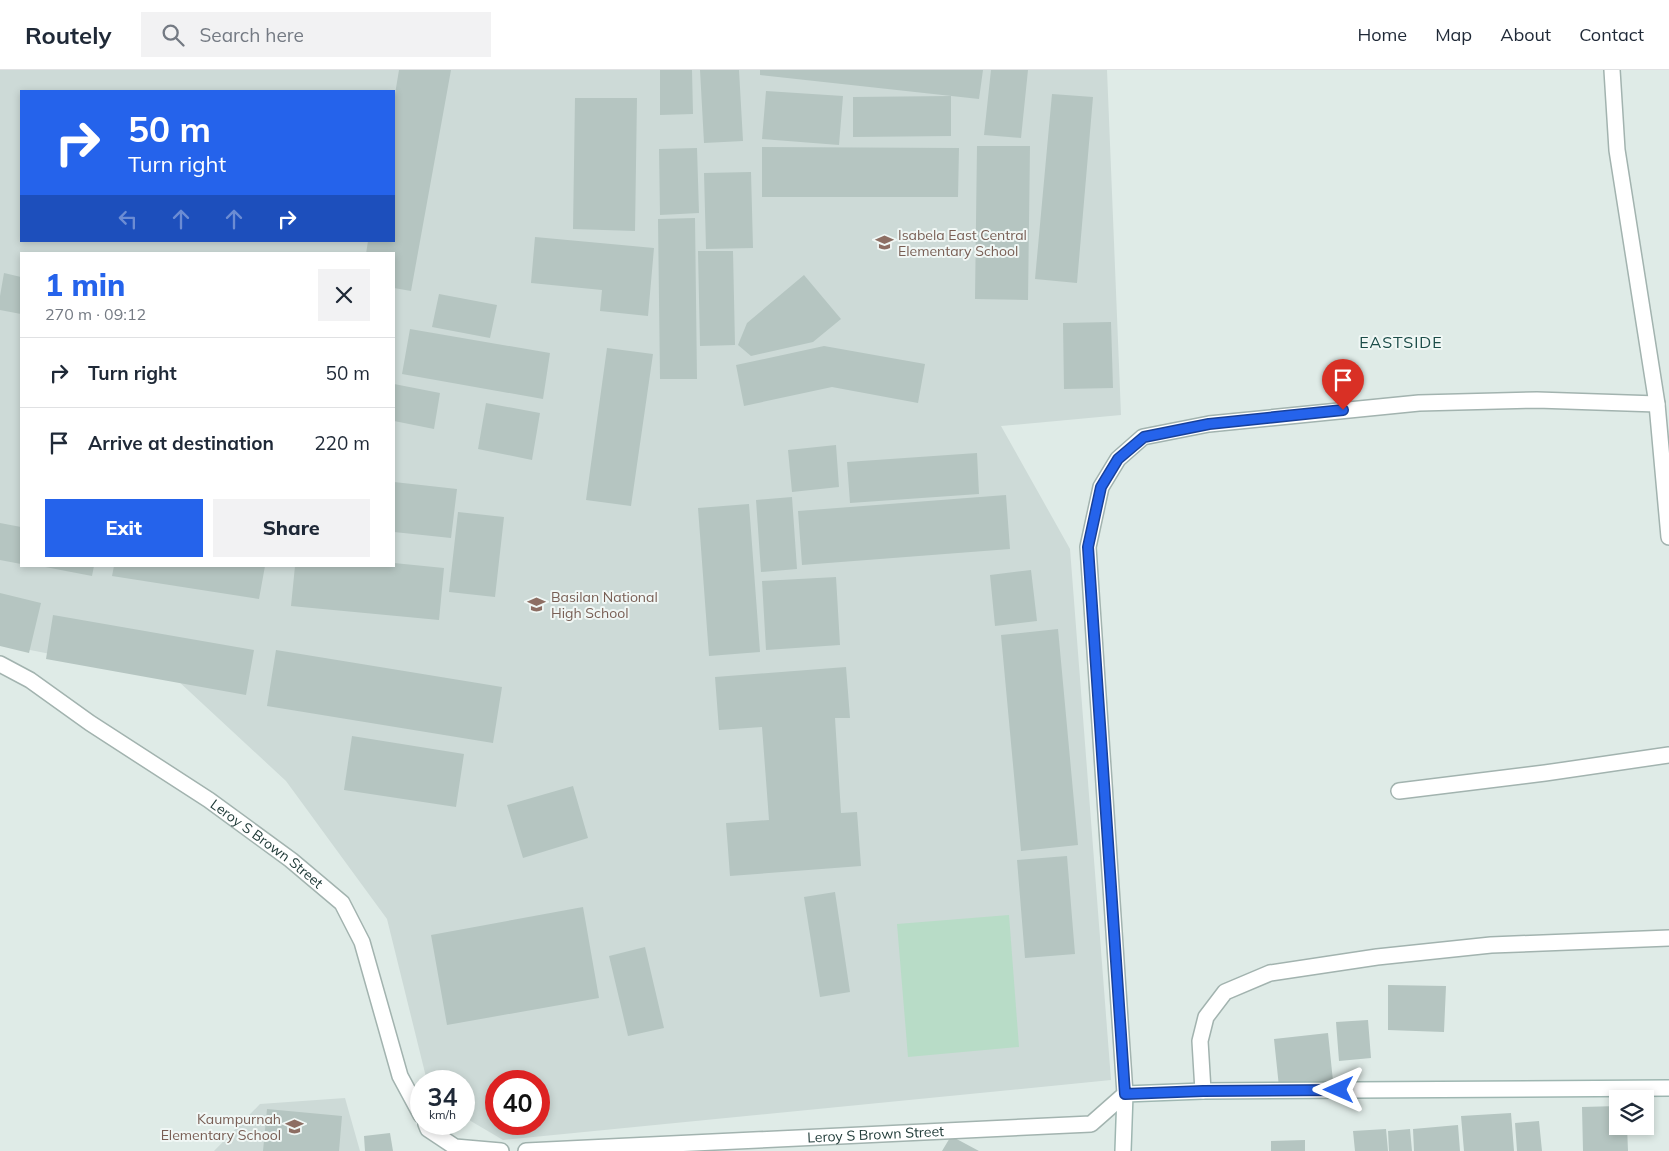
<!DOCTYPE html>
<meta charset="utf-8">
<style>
:root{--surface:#fff;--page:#f2f2f3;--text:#1f2937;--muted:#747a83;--line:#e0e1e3;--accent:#2563eb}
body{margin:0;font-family:Mulish,sans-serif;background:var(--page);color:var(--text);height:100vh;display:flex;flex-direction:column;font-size:19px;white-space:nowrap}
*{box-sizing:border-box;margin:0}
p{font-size:16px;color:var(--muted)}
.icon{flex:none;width:28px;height:28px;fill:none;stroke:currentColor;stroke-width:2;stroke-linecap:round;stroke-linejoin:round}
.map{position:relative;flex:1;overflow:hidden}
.sheet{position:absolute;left:20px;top:182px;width:375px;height:315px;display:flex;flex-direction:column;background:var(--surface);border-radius:0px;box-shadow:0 2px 8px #0003}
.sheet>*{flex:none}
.hud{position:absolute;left:20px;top:20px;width:375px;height:152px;border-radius:0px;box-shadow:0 2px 8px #0003;background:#2563eb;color:#fff;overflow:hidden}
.tools{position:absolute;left:1609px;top:1020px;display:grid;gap:10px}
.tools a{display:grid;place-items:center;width:45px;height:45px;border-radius:0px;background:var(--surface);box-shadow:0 2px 8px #0003;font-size:25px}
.speed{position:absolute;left:410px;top:1000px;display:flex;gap:10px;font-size:25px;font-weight:700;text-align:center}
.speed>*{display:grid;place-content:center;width:65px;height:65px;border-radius:50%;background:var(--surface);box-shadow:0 2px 8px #0003;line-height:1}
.speed small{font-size:12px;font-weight:400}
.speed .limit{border:8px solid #d22;background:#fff;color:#111}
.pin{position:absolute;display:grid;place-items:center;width:42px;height:42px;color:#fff;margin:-51px -21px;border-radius:50% 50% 50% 0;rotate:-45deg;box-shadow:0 0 5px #0007}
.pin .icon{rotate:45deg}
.me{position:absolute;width:55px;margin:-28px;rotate:270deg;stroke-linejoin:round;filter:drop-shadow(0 0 4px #0008)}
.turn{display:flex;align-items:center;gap:18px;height:105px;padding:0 25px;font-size:22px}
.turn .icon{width:65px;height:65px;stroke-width:2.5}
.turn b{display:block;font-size:35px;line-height:42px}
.lanes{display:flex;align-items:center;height:48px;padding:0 25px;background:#0003;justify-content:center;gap:25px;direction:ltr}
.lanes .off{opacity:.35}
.round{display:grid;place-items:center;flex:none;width:52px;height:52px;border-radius:0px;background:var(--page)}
.overview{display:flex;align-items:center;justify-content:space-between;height:85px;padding:0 25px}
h1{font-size:30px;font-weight:800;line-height:38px;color:var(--accent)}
.action{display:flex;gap:10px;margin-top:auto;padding:10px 25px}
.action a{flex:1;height:58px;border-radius:0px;background:var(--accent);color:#fff;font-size:20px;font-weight:800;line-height:58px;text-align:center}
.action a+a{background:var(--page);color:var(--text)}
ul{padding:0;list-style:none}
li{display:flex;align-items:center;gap:15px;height:70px;padding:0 25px;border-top:1px solid var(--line)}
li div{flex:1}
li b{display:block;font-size:19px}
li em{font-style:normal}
header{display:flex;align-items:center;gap:30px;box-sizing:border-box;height:70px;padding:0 25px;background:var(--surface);border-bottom:1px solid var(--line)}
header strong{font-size:24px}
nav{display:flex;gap:28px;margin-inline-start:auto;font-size:18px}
.search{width:350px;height:45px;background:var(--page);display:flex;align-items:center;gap:12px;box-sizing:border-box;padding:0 18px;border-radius:0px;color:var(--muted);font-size:19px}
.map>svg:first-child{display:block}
.built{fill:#cddad7;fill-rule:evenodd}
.green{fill:#b8dcc7}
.building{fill:#b5c5c1}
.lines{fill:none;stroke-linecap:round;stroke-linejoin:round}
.street-casing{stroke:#a2b3af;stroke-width:18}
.secondary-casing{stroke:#9eb6b1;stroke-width:18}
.street{stroke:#fff;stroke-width:15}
.secondary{stroke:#fff;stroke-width:15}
.route-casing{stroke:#184099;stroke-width:12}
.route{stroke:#2563eb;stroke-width:9}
.labels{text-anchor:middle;stroke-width:4;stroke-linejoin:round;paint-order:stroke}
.education-label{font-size:14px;fill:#785e54;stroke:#f0f7f5;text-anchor:start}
.street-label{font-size:14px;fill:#203b38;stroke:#f0f7f5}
.quarter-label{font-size:16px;letter-spacing:1px;fill:#1c4d49;stroke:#f0f7f5}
</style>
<header>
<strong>Routely</strong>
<div class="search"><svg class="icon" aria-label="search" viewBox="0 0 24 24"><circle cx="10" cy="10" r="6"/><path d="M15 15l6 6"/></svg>Search here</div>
<nav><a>Home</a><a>Map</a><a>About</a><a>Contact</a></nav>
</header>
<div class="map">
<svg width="1669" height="1081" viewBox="0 0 1669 1081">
<rect width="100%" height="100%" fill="#dfebe7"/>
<!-- built -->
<path class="built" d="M0 0H1107L1121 345 1001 356 1070 479 1111 1010 503 1070 464 1047V1011H427L387 849 286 711 176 609 0 574ZM21 21H394V171H21ZM21 184H394V496H21ZM496 1011H539V1054H496Z
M345 1028 360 1081H214L260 1034Z"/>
<!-- green -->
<path class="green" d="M1009 845 1019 977 908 987 897 854Z"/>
<!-- building -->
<path class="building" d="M399 0H451L411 221 394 218V184H366L368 171H394V30Z
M660 0H692L693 44 660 45Z
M700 0H739L743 71 704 73Z
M760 0H983L979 29 760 5Z
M991 0H1028L1021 68 984 65Z
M766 21 843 26 839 75 762 69Z
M1052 24 1093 27 1077 213 1035 209Z
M951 26V66L853 67V27Z
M575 28H637L635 161 573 159Z
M977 76H1030L1028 230 975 229Z
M762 77 959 78 958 127H762Z
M697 78 699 143 660 145 659 79Z
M751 102 753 178 706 179 704 103Z
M695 148 697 309H660L658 149Z
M535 167 654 178 648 246 600 241 602 220 531 213Z
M698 181H733L735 275 700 276Z
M4 203 21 207V244L0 240V226Z
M804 205 841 249 813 272 751 286 738 275 747 253Z
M439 224 497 235 490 268 432 257Z
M1111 252 1113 318 1064 319 1063 253Z
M410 259 550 283 543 329 402 304Z
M824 276 925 294 918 333 832 317 744 336 736 295Z
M607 278 653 284 631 436 586 430Z
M394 314 440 323 434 359 394 351Z
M486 333 540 343 532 390 478 379Z
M836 375 839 417 792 422 788 380Z
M977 383 979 424 850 433 847 392Z
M394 412 457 419 451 468 394 462Z
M1006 425 1010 479 802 495 798 441Z
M792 427 797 499 761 502 756 430Z
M749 434 760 582 709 586 698 438Z
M458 442 504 447 495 527 449 522Z
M0 453 21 457V494L0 490Z
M394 493 444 498 439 550 291 536 295 496H394Z
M40 496H94L92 506Z
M114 496H265L259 529 112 506Z
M1031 500 1037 551 995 556 990 505Z
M836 507 840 575 766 580 762 511Z
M0 523 41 533 29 583 0 576Z
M53 545 254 580 246 625 46 589Z
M1058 559 1078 775 1021 781 1001 565Z
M276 580 502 617 493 673 267 636Z
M846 597 850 648H835L841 743 857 742 861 796 730 806 726 753 769 750 762 657 719 660 715 607Z
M352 666 464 684 456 737 344 720Z
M573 716 588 768 523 788 507 735Z
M1067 786 1075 884 1025 888 1017 790Z
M835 822 850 922 820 927 804 827Z
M583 837 599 928 447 955 431 865Z
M645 877 664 958 628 966 609 886Z
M1388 915 1446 916 1444 962 1388 960Z
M1368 950 1371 988 1339 991 1336 952Z
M1328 963 1333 1011 1279 1017 1274 969Z
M1618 1036V1056H1627L1628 1081H1583L1582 1037Z
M267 1039 342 1046 339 1081H263Z
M1511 1043 1514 1081H1464L1461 1046Z
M1539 1051 1542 1081H1517L1515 1053Z
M1458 1055 1460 1081H1414L1413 1059Z
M1386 1059 1388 1081H1355L1353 1061Z
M1410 1059 1412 1081H1389L1388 1061Z
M390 1063 393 1081H365L364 1066Z
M951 1066 979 1081H942Z
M1305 1070V1081H1271V1071Z"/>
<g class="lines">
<defs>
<g id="street">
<path d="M1612 0 1617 80 1657 334 1669 467"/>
<path id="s1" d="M0 594 30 610 90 653 209 730 291 790 342 833 362 872 400 1006 421 1045"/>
<path d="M1399 721 1545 703 1669 685"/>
<path d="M1203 1021 1200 971 1206 947 1225 922 1270 903 1377 887 1491 875 1669 868"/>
<path d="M426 1054 428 1059 455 1077 501 1081"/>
<path id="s2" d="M526 1081 1091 1054 1125 1024 1088 477 1101 417 1118 389 1143 367 1209 354 1419 333 1537 330 1657 334"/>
</g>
<path id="secondary" d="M1123 1081 1125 1024 1203 1021 1669 1018"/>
</defs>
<!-- street casing -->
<use href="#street" class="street-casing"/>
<!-- secondary casing -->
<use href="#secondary" class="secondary-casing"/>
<!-- street -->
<use href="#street" class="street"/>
<!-- secondary -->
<use href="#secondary" class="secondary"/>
</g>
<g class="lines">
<defs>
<path id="route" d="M1339 1020 1203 1021 1125 1024 1088 477 1101 417 1118 389 1144 367 1209 354 1343 340"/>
</defs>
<!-- route casing -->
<use href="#route" class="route-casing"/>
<!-- route -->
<use href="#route" class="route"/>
</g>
<!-- icons -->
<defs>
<symbol id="school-bare" viewBox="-9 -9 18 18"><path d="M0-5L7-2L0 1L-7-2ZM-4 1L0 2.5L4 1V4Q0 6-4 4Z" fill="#8d6e63" stroke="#f0f7f5" stroke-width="2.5" paint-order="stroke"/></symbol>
</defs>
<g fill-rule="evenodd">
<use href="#school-bare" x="872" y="160" width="25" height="25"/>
<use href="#school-bare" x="524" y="522" width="25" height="25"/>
<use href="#school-bare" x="282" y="1044" width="25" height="25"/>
</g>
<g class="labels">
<!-- education labels -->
<g class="education-label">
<text x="898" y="170">Isabela East Central<tspan x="898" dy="16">Elementary School</tspan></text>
<text x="551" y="532">Basilan National<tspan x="551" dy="16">High School</tspan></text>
<text x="281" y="1054" text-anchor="end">Kaumpurnah<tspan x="281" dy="16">Elementary School</tspan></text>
</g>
<!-- street labels -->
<g class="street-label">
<text dy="5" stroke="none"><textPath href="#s1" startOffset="322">Leroy S Brown Street</textPath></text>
<text dy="5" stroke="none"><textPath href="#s2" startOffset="350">Leroy S Brown Street</textPath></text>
</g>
<!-- quarter labels -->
<g class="quarter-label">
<text x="1401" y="278">EASTSIDE</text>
</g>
</g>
</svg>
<div class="tools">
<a><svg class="icon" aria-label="layers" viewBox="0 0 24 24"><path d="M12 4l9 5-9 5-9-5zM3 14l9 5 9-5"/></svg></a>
</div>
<div class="speed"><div>34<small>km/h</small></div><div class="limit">40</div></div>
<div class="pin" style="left:1343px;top:340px;background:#d93025"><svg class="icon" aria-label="arrive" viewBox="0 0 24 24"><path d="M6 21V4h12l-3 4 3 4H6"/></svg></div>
<svg class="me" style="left:1339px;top:1020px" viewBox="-20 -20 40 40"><path d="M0-17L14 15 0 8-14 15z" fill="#2563eb" stroke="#fff" stroke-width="4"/></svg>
<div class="hud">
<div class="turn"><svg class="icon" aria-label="right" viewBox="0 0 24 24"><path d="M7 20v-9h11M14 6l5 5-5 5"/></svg><div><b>50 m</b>Turn right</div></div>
<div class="lanes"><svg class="icon off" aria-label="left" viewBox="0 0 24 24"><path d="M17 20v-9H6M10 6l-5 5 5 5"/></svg><svg class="icon off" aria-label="ahead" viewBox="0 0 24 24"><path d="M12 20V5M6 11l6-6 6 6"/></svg><svg class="icon off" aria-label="ahead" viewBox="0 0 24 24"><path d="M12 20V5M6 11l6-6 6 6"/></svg><svg class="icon" aria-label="right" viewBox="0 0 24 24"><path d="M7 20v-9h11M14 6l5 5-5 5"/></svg></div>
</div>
<section class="sheet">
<div class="overview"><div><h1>1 min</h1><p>270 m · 09:12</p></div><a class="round"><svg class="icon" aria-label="close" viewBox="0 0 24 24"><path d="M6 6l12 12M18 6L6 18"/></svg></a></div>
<ul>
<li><svg class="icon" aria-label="right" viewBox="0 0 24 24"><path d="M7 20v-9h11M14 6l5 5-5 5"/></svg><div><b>Turn right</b></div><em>50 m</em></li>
<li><svg class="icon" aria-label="arrive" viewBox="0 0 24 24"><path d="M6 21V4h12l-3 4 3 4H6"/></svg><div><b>Arrive at destination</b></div><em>220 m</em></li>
</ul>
<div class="action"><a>Exit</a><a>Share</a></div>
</section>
</div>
